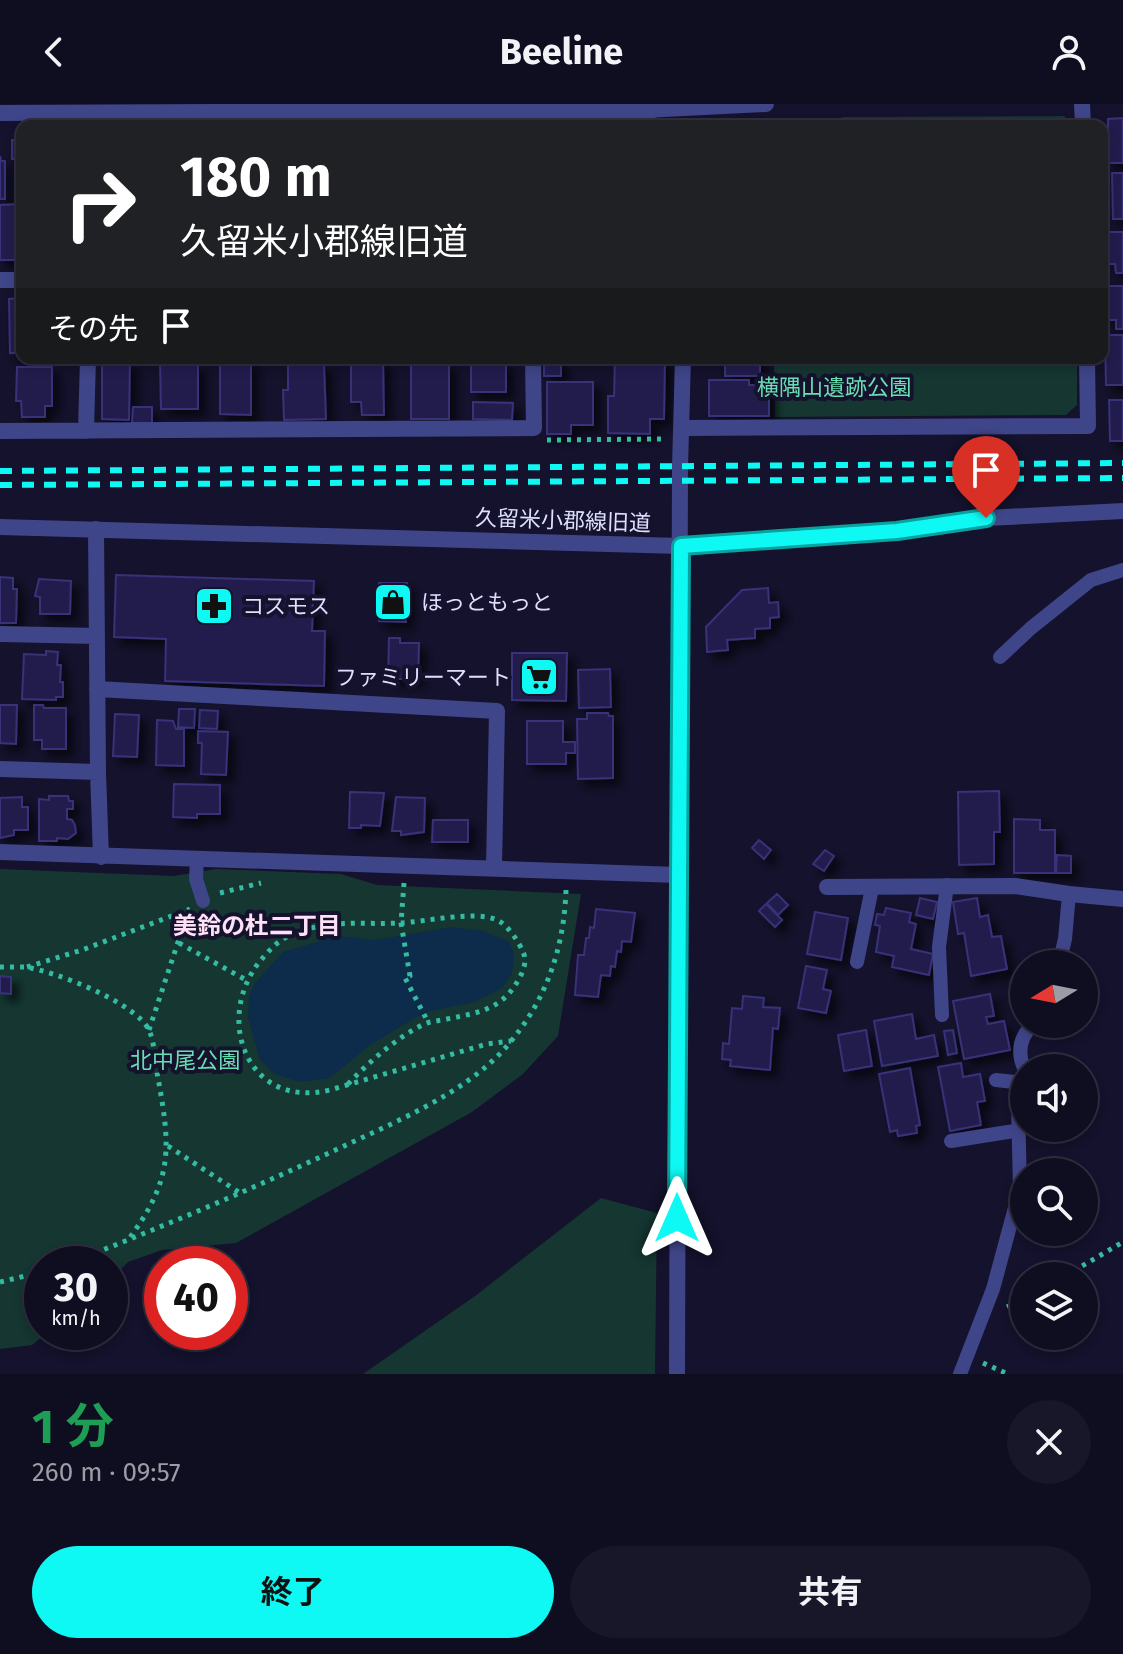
<!DOCTYPE html>
<html lang="ja">
<meta charset="utf-8">
<style>
:root{--surface:#0f0e21;--page:#18172a;--text:#f1f3f6;--muted:#9b9ca5;--line:#2f2e3f;--accent:#0ff9f4}
body{margin:0;font-family:"Fira Sans","Noto Sans JP",sans-serif;background:var(--page);color:var(--text);height:100vh;display:flex;flex-direction:column;font-size:30px;white-space:nowrap}
*{box-sizing:border-box;margin:0}
p{font-size:26px;color:var(--muted)}
.icon{flex:none;width:44px;height:44px;fill:none;stroke:currentColor;stroke-width:2;stroke-linecap:round;stroke-linejoin:round}
.map{position:relative;height:1270px;overflow:hidden}
.panel{display:flex;flex-direction:column;background:var(--surface);flex:1}
.panel>*{flex:none}
.banner{position:absolute;left:16px;top:16px;width:1092px;height:244px;border-radius:16px;box-shadow:0 4px 12px #0003,0 0 0 2px var(--line);background:#202124;color:#fff;overflow:hidden}
.needle{width:52px;rotate:260deg}
.tools{position:absolute;left:1010px;top:846px;display:grid;gap:16px}
.tools a{display:grid;place-items:center;width:88px;height:88px;border-radius:50%;background:var(--surface);box-shadow:0 4px 12px #0003,0 0 0 2px var(--line);font-size:40px}
.speed{position:absolute;left:24px;top:1142px;display:flex;gap:16px;font-size:40px;font-weight:700;text-align:center}
.speed>*{display:grid;place-content:center;width:104px;height:104px;border-radius:50%;background:var(--surface);box-shadow:0 4px 12px #0003,0 0 0 2px var(--line);line-height:1}
.speed small{font-size:20px;font-weight:400}
.speed .limit{border:12px solid #d22;background:#fff;color:#111}
.pin{position:absolute;display:grid;place-items:center;width:68px;height:68px;color:#fff;margin:-82px -34px;border-radius:50% 50% 50% 0;rotate:-45deg;box-shadow:0 0 8px #0007}
.pin .icon{rotate:45deg}
.me{position:absolute;width:88px;margin:-44px;rotate:0deg;stroke-linejoin:round;filter:drop-shadow(0 0 6px #0008)}
.turn{display:flex;align-items:center;gap:28px;height:168px;padding:0 32px;font-size:36px}
.turn .icon{width:104px;height:104px;stroke-width:2.5}
.turn b{display:block;font-size:56px;line-height:68px}
.then{display:flex;align-items:center;height:76px;padding:0 32px;background:#0003;gap:16px;font-size:30px}
.round{display:grid;place-items:center;flex:none;width:84px;height:84px;border-radius:42px;background:var(--page)}
.summary{display:flex;align-items:center;justify-content:space-between;height:136px;padding:0 32px}
h1{font-size:48px;font-weight:700;line-height:60px;color:#1e9e55}
.cta{display:flex;gap:16px;margin-top:auto;padding:16px 32px}
.cta a{flex:1;height:92px;border-radius:48px;background:var(--accent);color:#111;font-size:32px;font-weight:700;line-height:92px;text-align:center}
.cta a+a{background:var(--page);color:var(--text)}
header{display:flex;justify-content:space-between;align-items:center;height:104px;padding:0 32px;background:var(--surface);font-size:36px;font-weight:700}
.map>svg:first-child{display:block}
.green{fill:#153631}
.water{fill:#0d2b4a}
.building{fill:#221f4d;stroke:#373178;stroke-width:2;filter:url(#shadow)}
.lines{fill:none;stroke-linecap:round;stroke-linejoin:round}
.path{stroke:#34bca3;stroke-width:5;stroke-dasharray:4 6;stroke-linecap:butt}
.service{stroke:#3f4589;stroke-width:14}
.minor{stroke:#3f4589;stroke-width:16}
.tertiary{stroke:#3f4589;stroke-width:16}
.rail{stroke:#0ff9f4;stroke-width:6;stroke-dasharray:12 10;stroke-linecap:butt}
.route-casing{stroke:#0aa29f;stroke-width:20}
.route{stroke:#0ff9f4;stroke-width:14}
.labels{text-anchor:middle;stroke-width:8;stroke-linejoin:round;paint-order:stroke}
.park-label{font-size:22px;fill:#6adeb3;stroke:#14122c}
.street-label{font-size:22px;fill:#dedefe;stroke:#14122c}
.poi-label{font-size:22px;fill:#dedefe;stroke:#14122c;text-anchor:start}
.neighbourhood-label{font-size:24px;font-weight:bold;fill:#fee0f7;stroke:#14122c}
</style>
<header><svg class="icon" aria-label="back" viewBox="0 0 24 24"><path d="M15 5l-7 7 7 7"/></svg>Beeline<svg class="icon" aria-label="person" viewBox="0 0 24 24"><circle cx="12" cy="8" r="4"/><path d="M4 21q1-7 8-7t8 7"/></svg></header>
<div class="map">
<svg width="1123" height="1270" viewBox="0 0 1123 1270">
<defs>
<filter id="shadow"><feDropShadow dx="7" dy="7" stdDeviation="4" flood-color="#0009"/></filter>
</defs>
<rect width="100%" height="100%" fill="#14122c"/>
<!-- green -->
<path class="green" d="M1064 12 1073 22H805L844 13Z
M774 254H1077V301L1066 311 775 313Z
M0 765 174 772 216 765 341 770 377 781 581 790 558 932 523 970 472 1008 236 1139 162 1146 128 1158 110 1176V1160H42V1228H48L32 1241 0 1245Z
M601 1094 657 1109 655 1270H363L475 1192Z"/>
<!-- water -->
<path class="water" d="M453 823 483 827 509 838 514 849 512 869 502 884 475 898 430 907 413 915 370 941 330 974 300 978 275 970 260 956 248 913 249 893 255 879 283 848 337 832 376 836Z"/>
<!-- building -->
<path class="building" d="M1123 14V59H1108V15Z
M12 36H22V55H12Z
M0 52 1 57H5V95H0Z
M1112 69H1123V115H1113Z
M20 100V156H0V101Z
M1109 128H1123V169H1116L1115 160H1109Z
M1106 182H1123V225H1116V216H1106Z
M22 194V249H10L9 195Z
M1105 231H1123V281H1106Z
M615 254H665L664 315H650V330L608 329V292H614Z
M718 254H760V272H725V261H718Z
M220 256H251V311L220 310Z
M351 256H383L384 311H362L361 298H351Z
M544 256H561V272H544Z
M102 257H130L129 316 102 315Z
M471 257 506 258V288H471Z
M160 260H198V305H161Z
M324 260 326 315 284 316 283 286H288V261Z
M411 260H449V315H411Z
M17 263H52V302H45V313H22L21 297H16Z
M709 276H749V281H769V312H709Z
M547 278H593V321H571V330H547Z
M1109 296H1123V337H1110Z
M473 298 513 299 512 316 473 315Z
M133 303H152V319H132Z
M116 471 314 477 312 527H325L324 582 165 577 166 535 114 533Z
M0 473 13 474V485H17L16 519H0Z
M39 475 71 477 70 510H40V493L35 492Z
M379 479H407L406 518 379 517Z
M768 484 769 499 778 498 779 513 770 514V524L755 525V534L727 536 728 546 707 548 706 523 742 486Z
M389 534H400V539H419L418 575H388Z
M46 547 58 548 57 561H61L60 578H63V593H56V596L22 595 24 550 46 551Z
M512 549H567L566 597 512 596Z
M610 565 611 603 579 604 578 566Z
M0 601H17L16 640 0 639Z
M34 601H43L44 604H66V645H42V636H34Z
M179 605H195L194 624 178 623Z
M200 606 218 607 217 625 199 624Z
M587 609H608L609 612H613V674L578 675 577 615H587Z
M115 610 139 611 137 653 113 652Z
M157 616 173 617 176 625H184V662L156 661Z
M527 617H563V638H575V649H566V660H527Z
M198 627 228 628 226 671 201 670 202 639H198Z
M174 680 220 681V710H197V714L173 713Z
M999 687 1000 728H994V760L959 761 958 688Z
M350 688 384 689 380 722 361 721V724H349Z
M49 692H68L69 697H73V705H67V715L72 716 75 721 76 729 68 735 57 734V737H39V695L49 696Z
M22 693V703H28V726H14V731L0 734V694Z
M396 693 425 694 424 728 401 731V727H392Z
M1014 715 1040 716V726H1055V769H1014Z
M433 716H468V738H432Z
M759 736 771 746 764 755 752 744Z
M825 746 834 752 824 767 813 760Z
M1057 751 1071 752V769H1056Z
M777 790 788 801 778 811 767 799Z
M920 794 937 798 933 815 916 811Z
M977 794 980 813 988 811 992 833 1001 832 1007 865 971 872 964 829 958 830 953 798Z
M766 800 782 816 775 823 759 807Z
M886 804 911 809 909 818 916 820 911 845 933 850 929 871 892 863 894 852 876 848 880 822 875 821 877 810 884 811Z
M596 805 635 809 631 838 622 837 621 848 617 847 615 863 611 862 610 872 601 871 598 893 575 891 578 851H584L586 834H589L590 823 594 824Z
M815 808 848 814 841 856 807 850Z
M806 862 827 866 823 885 831 887 826 909 798 904Z
M0 872 11 873V890L0 889Z
M990 890 994 912 986 913 988 920 1004 917 1010 946 964 955 953 897Z
M743 892 764 894 763 903 780 904 778 925 773 924 770 966 730 962 731 956 722 955 723 939 729 940 732 904 742 905Z
M912 910 916 935 934 931 938 952 882 962 874 917Z
M866 926 872 962 844 967 838 931Z
M953 926 957 949 948 951 944 927Z
M961 959 963 973 980 970 985 997 977 998 981 1021 950 1027 938 963Z
M910 964 920 1021 916 1022 917 1029 898 1032 897 1026 890 1028 879 970Z"/>
<g class="lines">
<!-- path -->
<path class="path" d="M547 336 661 335
M404 779 401 819 410 872 405 874 428 918
M220 789 261 779
M179 839 248 877
M0 863C8 863 17 863 25 863 54 867 135 898 149 926 155 939 155 960 158 974 171 1045 173 1076 128 1136
M27 863 82 846 190 805
M149 926 184 820 190 810
M348 980C370 957 395 935 424 920 431 917 439 917 447 915 482 908 504 905 521 871 524 864 527 856 523 848 519 838 507 820 497 816 475 806 424 818 400 819 362 821 323 814 287 833 276 838 268 848 260 857 213 916 248 1006 330 986L487 940 511 937
M168 1042 240 1089
M67 1160C160 1124 252 1085 342 1043 397 1017 466 989 507 942 546 897 564 845 566 786
M1065 1172 1123 1138
M0 1178 42 1168
M1007 1203 1024 1195
M983 1259 1008 1270"/>
<!-- service -->
<path class="service" d="M1000 553 1031 524 1091 476 1123 466
M197 755 196 775 203 797
M857 858 872 784
M1059 860 1065 835 1069 790
M942 911 939 843 947 781
M1024 964C1017 948 1020 933 1033 920
M996 976 1024 979
M951 1037 1020 1026
M960 1270 993 1185 1020 1085 1018 1001 1024 991"/>
<!-- minor -->
<path class="minor" d="M1082 0 1083 22
M0 9 645 6 766 0
M0 176H22
M683 324 1088 322 1087 254
M0 327 534 324 533 254
M86 327 88 254
M96 425 98 668 101 753
M0 530 97 532
M97 585 497 607 494 764
M0 665 98 668
M0 748 678 771
M827 783 1015 782 1069 790 1123 795"/>
<!-- tertiary -->
<path class="tertiary" d="M642 0 650 22
M0 423 681 442 897 427 986 414 1123 407
M677 1270 680 363 683 254"/>
<!-- rail -->
<path class="rail" d="M0 367 1123 359
M0 381 1123 374"/>
</g>
<g class="lines">
<defs>
<path id="route" d="M677 1114 681 442 897 427 986 414"/>
</defs>
<!-- route casing -->
<use href="#route" class="route-casing"/>
<!-- route -->
<use href="#route" class="route"/>
</g>
<!-- icons -->
<defs>
<symbol id="shop-square" viewBox="-11 -11 22 22"><rect x="-9" y="-9" width="18" height="18" rx="4" fill="#0ff9f4" stroke="#14122c"/><path d="M-5-2.5h2.3a2.7 3.5 0 0 1 5.4 0H5L5.5 6h-11ZM-1.5-2.5h3a1.5 2.3 0 0 0-3 0Z" fill="#111"/></symbol>
<symbol id="pharmacy-square" viewBox="-11 -11 22 22"><rect x="-9" y="-9" width="18" height="18" rx="4" fill="#0ff9f4" stroke="#14122c"/><path d="M-2-6h4v4h4v4h-4v4h-4v-4h-4v-4h4Z" fill="#111"/></symbol>
<symbol id="supermarket-square" viewBox="-11 -11 22 22"><rect x="-9" y="-9" width="18" height="18" rx="4" fill="#0ff9f4" stroke="#14122c"/><path d="M-6-5.5h2.5l.6 2H6L4.5 2H-2.5L-4.4-4H-6ZM-1.5 3.2a1.3 1.3 0 1 0 .1 0ZM3 3.2a1.3 1.3 0 1 0 .1 0Z" fill="#111"/></symbol>
</defs>
<g fill-rule="evenodd">
<use href="#shop-square" x="371" y="476" width="44" height="44"/>
<use href="#pharmacy-square" x="192" y="480" width="44" height="44"/>
<use href="#supermarket-square" x="517" y="551" width="44" height="44"/>
</g>
<g class="labels">
<!-- park labels -->
<g class="park-label">
<text x="834" y="291">横隅山遺跡公園</text>
<text x="185" y="964">北中尾公園</text>
</g>
<!-- street labels -->
<g class="street-label">
<text transform="translate(563 416) rotate(2)" y="8">久留米小郡線旧道</text>
</g>
<!-- poi labels -->
<g class="poi-label">
<text x="421" y="506">ほっともっと</text>
<text x="242" y="510">コスモス</text>
<text x="511" y="581" text-anchor="end">ファミリーマート</text>
</g>
<!-- neighbourhood labels -->
<g class="neighbourhood-label">
<text x="257" y="830">美鈴の杜二丁目</text>
</g>
</g>
</svg>
<div class="tools">
<a><svg class="needle" viewBox="-14 -14 28 28"><path d="M0-13l5 13h-10z" fill="#e53935"/><path d="M0 13l5-13h-10z" fill="#9b9ca5"/></svg></a>
<a><svg class="icon" aria-label="sound" viewBox="0 0 24 24"><path d="M4 9h4l5-4v14l-5-4H4zM17 9q2 3 0 6"/></svg></a>
<a><svg class="icon" aria-label="search" viewBox="0 0 24 24"><circle cx="10" cy="10" r="6"/><path d="M15 15l6 6"/></svg></a>
<a><svg class="icon" aria-label="layers" viewBox="0 0 24 24"><path d="M12 4l9 5-9 5-9-5zM3 14l9 5 9-5"/></svg></a>
</div>
<div class="speed"><div>30<small>km/h</small></div><div class="limit">40</div></div>
<div class="pin" style="left:986px;top:414px;background:#d93025"><svg class="icon" aria-label="arrive" viewBox="0 0 24 24"><path d="M6 21V4h12l-3 4 3 4H6"/></svg></div>
<svg class="me" style="left:677px;top:1114px" viewBox="-20 -20 40 40"><path d="M0-17L14 15 0 8-14 15z" fill="#0ff9f4" stroke="#fff" stroke-width="4"/></svg>
<div class="banner">
<div class="turn"><svg class="icon" aria-label="right" viewBox="0 0 24 24"><path d="M7 20v-9h11M14 6l5 5-5 5"/></svg><div><b>180 m</b>久留米小郡線旧道</div></div>
<div class="then">その先<svg class="icon" aria-label="arrive" viewBox="0 0 24 24"><path d="M6 21V4h12l-3 4 3 4H6"/></svg></div>
</div>
</div>
<section class="panel">
<div class="summary"><div><h1>1 分</h1><p>260 m · 09:57</p></div><a class="round"><svg class="icon" aria-label="close" viewBox="0 0 24 24"><path d="M6 6l12 12M18 6L6 18"/></svg></a></div>
<div class="cta"><a>終了</a><a>共有</a></div>
</section>
